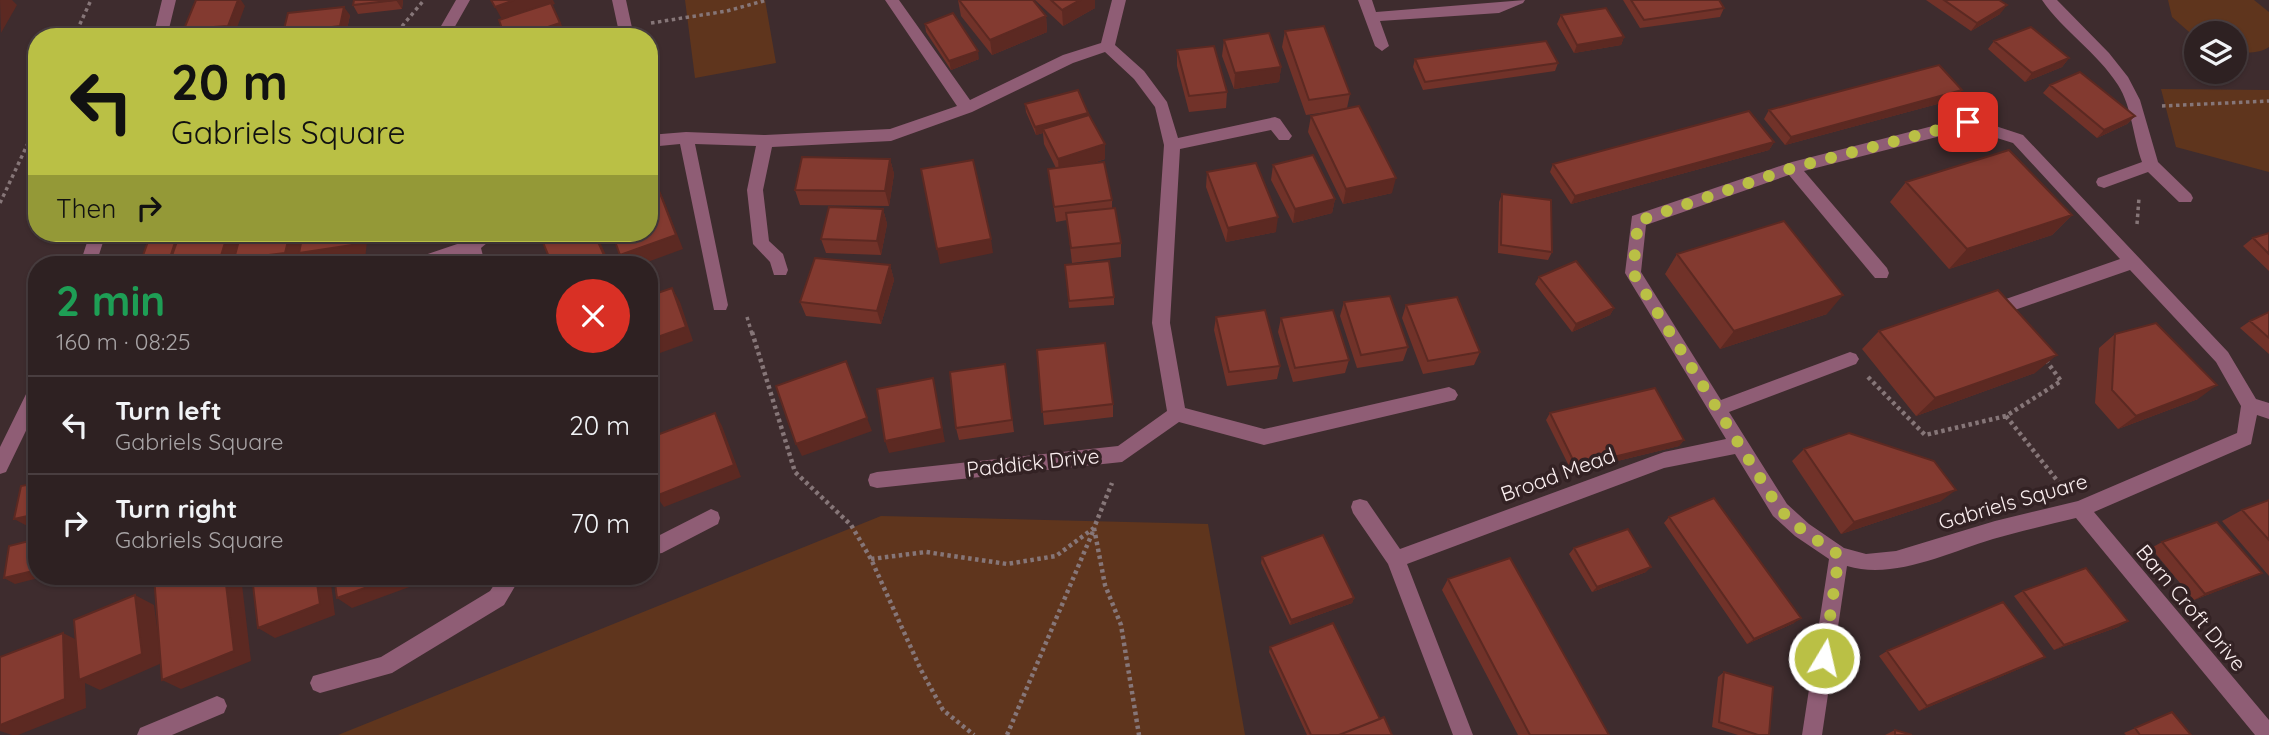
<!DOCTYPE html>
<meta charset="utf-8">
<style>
:root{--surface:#2e2122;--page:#36292a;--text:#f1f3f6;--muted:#a7a3a5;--line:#493e40}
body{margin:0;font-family:Quicksand,sans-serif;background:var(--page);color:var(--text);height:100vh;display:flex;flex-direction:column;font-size:26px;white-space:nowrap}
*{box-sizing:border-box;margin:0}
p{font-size:23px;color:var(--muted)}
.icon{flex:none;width:38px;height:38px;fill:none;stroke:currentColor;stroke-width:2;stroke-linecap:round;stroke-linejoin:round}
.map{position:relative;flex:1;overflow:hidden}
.panel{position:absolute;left:28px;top:256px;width:630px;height:329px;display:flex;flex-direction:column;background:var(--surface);border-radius:28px;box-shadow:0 2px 5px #0004,0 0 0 2px var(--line)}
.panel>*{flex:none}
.guide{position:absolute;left:28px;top:28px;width:630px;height:214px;border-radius:28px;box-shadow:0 2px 5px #0004,0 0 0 2px var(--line);background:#bac045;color:#111;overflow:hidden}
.buttons{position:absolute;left:2184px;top:21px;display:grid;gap:14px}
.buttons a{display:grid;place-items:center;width:63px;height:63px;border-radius:50%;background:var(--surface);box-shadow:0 2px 5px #0004,0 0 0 2px var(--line);font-size:35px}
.pin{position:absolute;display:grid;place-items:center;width:60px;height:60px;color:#fff;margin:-30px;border-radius:14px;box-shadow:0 4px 10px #0006}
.me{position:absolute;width:77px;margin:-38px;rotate:9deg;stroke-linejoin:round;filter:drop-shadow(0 0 5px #0008)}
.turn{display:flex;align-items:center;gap:24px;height:147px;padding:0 28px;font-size:32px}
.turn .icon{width:91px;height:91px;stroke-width:2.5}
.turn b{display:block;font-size:49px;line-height:60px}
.then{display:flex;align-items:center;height:66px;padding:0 28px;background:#0003;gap:14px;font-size:26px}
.round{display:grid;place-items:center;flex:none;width:74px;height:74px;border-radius:37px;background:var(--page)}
.head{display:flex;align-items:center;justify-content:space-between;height:119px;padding:0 28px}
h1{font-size:42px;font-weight:800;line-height:52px;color:#1e9e55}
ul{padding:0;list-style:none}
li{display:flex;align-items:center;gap:21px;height:98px;padding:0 28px;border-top:2px solid var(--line)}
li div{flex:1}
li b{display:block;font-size:26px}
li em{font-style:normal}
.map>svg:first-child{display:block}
.green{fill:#5f351d}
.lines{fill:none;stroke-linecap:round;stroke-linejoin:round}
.path-far1{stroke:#867678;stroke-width:3.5;stroke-dasharray:3.5 3.5;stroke-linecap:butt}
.path{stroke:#867678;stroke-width:4.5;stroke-dasharray:3.5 3.5;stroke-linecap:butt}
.minor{fill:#8f5d75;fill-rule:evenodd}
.wall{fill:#713229}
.shaded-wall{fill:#5c2922}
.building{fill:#833a30;stroke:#5c2922;stroke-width:2}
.route{stroke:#bac045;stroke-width:12;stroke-dasharray:0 21.6}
.labels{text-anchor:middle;stroke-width:7;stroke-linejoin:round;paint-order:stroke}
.street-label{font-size:21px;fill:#faeeef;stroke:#332224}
</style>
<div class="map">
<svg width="2269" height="735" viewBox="0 0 2269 735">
<rect width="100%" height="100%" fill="#3e2c2e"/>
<!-- green -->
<path class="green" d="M685 0H765L776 63 695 78Z
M2168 0H2254L2269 12V47C2261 53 2245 54 2235 51V33H2196V38L2172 17Z
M2161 89 2269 90V172L2176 147Z
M881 516 1208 524 1245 735H338Z"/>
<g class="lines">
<!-- path-far1 -->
<path class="path-far1" d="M651 23 727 11 767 0
M74 37 91 0
M393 37 424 0
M2162 106 2269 101
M0 203 37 124
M2137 224 2139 198
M747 317 752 334"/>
<!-- path -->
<path class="path" d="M752 332 795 472 851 525 871 559 921 670 943 710 974 735
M1868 377 1925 435 2006 416 2061 381 2045 359
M2006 416 2060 484
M1094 528 1105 585 1121 625 1139 735
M871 559 926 552 1007 564 1056 556 1094 528 1112 483
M1007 735 1094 529"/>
<!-- minor -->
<path class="minor" d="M162 0H176L167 37H153Z
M456 0H470L449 37H439L437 33Z
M612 0H626L634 37H620Z
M885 0H899L970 100 1063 55 1101 43 1112 0H1126L1115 45 1144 71 1167 102 1178 138 1275 117 1280 119 1292 136 1289 140H1279L1271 130 1180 149 1170 323 1185 408 1264 429 1449 387 1455 390 1458 395 1455 400 1264 445 1179 422 1122 462 877 488 870 486 868 480 870 474 877 472 1118 446 1167 411 1152 323 1164 145 1155 107 1134 79 1105 52 1073 63 972 112 891 141 772 147 763 190 769 241 783 254 788 270 786 275H774L770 262 753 244 747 190 756 146 695 144 728 305 726 310H714L680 144 649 147V135L686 132 765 135 890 129 957 106Z
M1358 0H1372L1376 12 1525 0 1523 3 1499 13 1380 21 1389 46 1382 51 1375 46Z
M2042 0H2057L2109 53 2128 77 2140 100 2158 162 2191 194 2193 198 2191 202H2179L2148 172 2104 188 2098 186 2096 182 2098 178 2142 162C2133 137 2132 107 2118 85 2097 52 2063 31 2042 0Z
M1968 117 2023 135 2228 352 2256 399 2269 403V419L2257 415 2251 444 2094 512 2269 720V735H2255L2076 518C2048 525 2020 531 1993 539 1947 553 1894 580 1847 566L1822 735H1802L1829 559 1795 536 1773 516 1735 454 1664 468 1407 564 1473 735H1453L1388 564 1353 513 1351 507 1353 501 1360 499 1367 501 1400 549 1664 452 1726 439 1625 273 1632 216 1792 162ZM1968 129 2013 143 2120 259 2003 300 2001 305 2003 310 2009 312 2130 270 2216 362 2241 406 2237 433 2078 501 1995 521 1896 551 1866 554 1844 548 1809 524 1787 504 1729 412 1856 364 1859 359 1856 354 1850 352 1721 400 1641 272 1646 225 1789 175 1875 278H1887L1889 273 1887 268 1804 171Z
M90 233H106L96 264H80Z
M479 233H499L481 248 485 264H469L466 255 438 264H411L413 259 466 241Z
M37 382V408L6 472 0 474V447L31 384Z
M711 509 718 512 720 518 718 524 662 553 649 555V537L654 538Z
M500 576H521L504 605 392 673 320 693 313 690 310 683 313 676 381 657 490 591Z
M217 696 224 699 227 706 224 713 172 735H137L140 728Z"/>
</g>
<!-- wall -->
<path class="wall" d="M403 0 402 9 358 14 353 5Z
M958 0 1046 16 1047 32 992 55 961 16Z
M1035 0H1095V8L1063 26Z
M1623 0H1719L1724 8 1720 17 1640 28Z
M1926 0H1999L2000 14 1971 31Z
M350 15 346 34 326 37H286L283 33Z
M1561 15 1624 37 1621 45 1574 53 1557 24Z
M925 24 979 59 951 70 926 32Z
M1285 31 1350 94 1347 108 1392 193 1343 204 1308 132 1311 116 1334 111 1306 115 1282 47Z
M1224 40 1281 67 1279 82 1234 89 1222 56Z
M1994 41 2069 58 2062 67 2025 82 1988 49Z
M1177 50 1227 92 1226 108 1189 112 1177 66Z
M1415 59 1558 63 1555 71 1423 90 1413 67Z
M2050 85 2135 116 2127 124 2097 138 2043 93Z
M1962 90 1956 99 1785 145 1764 119 1769 110Z
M1025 104 1088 113 1105 159 1093 163 1112 200V209L1121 243V257L1072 263 1067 220 1056 222 1048 169 1056 168 1044 144 1043 133 1036 135 1026 112Z
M1774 142 1769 150 1571 204 1550 172 1553 164Z
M890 159 894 174 889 206 800 205 795 190Z
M1273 165 1335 199 1332 213 1293 223 1271 180Z
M1207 172 1276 232 1226 242 1206 187Z
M1906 182 2072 215 2052 235 1949 269 1890 202Z
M1502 194 1552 252 1548 260 1498 253 1499 202Z
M883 209 887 224 881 255 826 253 821 239Z
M151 233 365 259 333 264H310L301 255 299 264H239L238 263 237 264H140Z
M369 233H413L412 237 376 241Z
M2269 233V271L2243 246 2253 238Z
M1677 254 1827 314 1720 349 1665 274Z
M890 265 894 280 881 324 806 316 800 302Z
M1065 265 1114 297V305L1069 308Z
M1539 277 1614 308 1610 315 1572 332 1535 284Z
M1344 302 1408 347 1403 361 1357 368 1340 316Z
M1406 305 1480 352 1474 365 1423 374 1402 318Z
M2269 312V354L2240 328 2250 321Z
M1216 317 1280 366 1277 379 1227 386 1214 330Z
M1281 318 1349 360 1345 373 1293 382 1278 332Z
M1879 331 2035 373 1916 416 1862 349Z
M2115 334 2198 399 2118 429 2095 403 2099 348Z
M1037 350 1113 404V417L1044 425Z
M1005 364 1014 432 959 440 956 428Z
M1550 413 1684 440 1679 446 1572 472 1546 420Z
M1804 449 1941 501 1841 534 1792 461Z
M2269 500V576L2222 521 2242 510Z
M1669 517 1794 623 1747 644 1664 523Z
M2162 542 2251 578 2194 600 2151 548Z
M1574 548 1646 572 1592 592 1569 554Z
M1262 557 1354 598 1352 603 1290 625 1261 563Z
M1448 579 1609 735H1518L1442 590Z
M2023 591 2128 621 2118 627 2054 650 2014 596Z
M1270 647 1392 735H1307L1269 652Z
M1887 651 2035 662 1919 711 1879 656Z
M1724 672 1769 735H1738L1712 727 1718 677Z
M2172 712 2191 735H2126L2124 733Z
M1895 730 1912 735H1885Z"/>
<!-- shaded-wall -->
<path class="shaded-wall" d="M0 0H12L17 5 1 33Z
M238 0H241L245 6 235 33 238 37H225L228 26Z
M396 0H403L402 9Z
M514 0H553L555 4 552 5 565 32 555 35 556 37H554L504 23 495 7Z
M1080 0H1095V8L1063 26 1062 10Z
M2007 5 2000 14 1971 31 1977 23Z
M344 7 350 15 346 34 340 26Z
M1046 16 1047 32 992 55 990 40Z
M1624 37 1621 45 1574 53 1577 45Z
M978 51 979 59 951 70 949 61Z
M2069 58 2062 67 2025 82 2032 73Z
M1281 67 1279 82 1234 89 1235 73Z
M1962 90 1956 99 1785 145 1791 137Z
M1088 113 1089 121 1043 129V133L1036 135 1035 127Z
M2135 116 2127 124 2097 138 2104 130Z
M1774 142 1769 150 1571 204 1575 196Z
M1105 144V159L1059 174 1058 159Z
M890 159 894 174 889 206 885 191Z
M1396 178 1392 193 1343 204 1346 189Z
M656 183 663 198 683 249 642 264H626L620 255Z
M1335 199 1332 213 1293 223 1295 209Z
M883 209 887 224 881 255 877 241Z
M2072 215 2052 235 1949 269 1967 249Z
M1278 217 1276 232 1226 242 1228 228Z
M228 233H248L234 259 238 263 237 264H225L220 259Z
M290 233H368L365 259 333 264H310L301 255 299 264H296L285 253Z
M594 233H596L610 264H581Z
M991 239 993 253 940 264 937 249Z
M890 265 894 280 881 324 877 311Z
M672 288 680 302 693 341 649 357V340Z
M1843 295 1827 314 1720 349 1734 331Z
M1614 308 1610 315 1572 332 1576 324Z
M2057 355 2035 373 1916 416 1935 398Z
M933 378 945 442 889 453 885 441Z
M2217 385 2198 399 2118 429 2136 416Z
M715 413 722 426 741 477 664 507 656 496Z
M867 418 872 431 802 456 796 444Z
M1684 440 1679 446 1572 472 1576 466Z
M1956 490 1941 501 1841 534 1854 522Z
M37 514V530H35L14 519Z
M1651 567 1646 572 1592 592 1597 587Z
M37 570V576H46L15 584 4 578Z
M2262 573 2251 578 2194 600 2205 594Z
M225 576H241L251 661 181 689 162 680Z
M316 576H330L335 615 275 638 258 628Z
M398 576H411L412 586 352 608 337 598Z
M425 576H450L434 583Z
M135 595 154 605 162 663 100 690 85 683 86 708 18 735H12L0 731V725L63 633 83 643Z
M1354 598 1352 603 1290 625 1291 620Z
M1801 618 1794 623 1747 644 1754 639Z
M2128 621 2118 627 2054 650 2064 645Z
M2045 657 2035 662 1919 711 1927 706Z"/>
<!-- building -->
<path class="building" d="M196 0H238L228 26 184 29Z
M354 0H396L353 5Z
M491 0H514L495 7Z
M959 0H1033L1046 16 990 40Z
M1051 0H1080L1062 10Z
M1631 0H1719L1724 8 1644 20Z
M1944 0H1999L2007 5 1977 23Z
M551 3 560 23 518 37H505L499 20Z
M344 7 340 26 283 33 288 13Z
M1606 8 1624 37 1577 45 1561 15Z
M953 13 978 51 949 61 925 24Z
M229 26 225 37H175L178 31Z
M1324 26 1350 94 1309 100 1285 31Z
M551 27 554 37H518Z
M2031 27 2069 58 2032 73 1994 41Z
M1269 33 1281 67 1235 73 1224 40Z
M1546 41 1558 63 1425 82 1415 59Z
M1214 46 1227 92 1189 96 1177 50Z
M1939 65 1962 90 1791 137 1769 110Z
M2080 72 2135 116 2104 130 2050 85Z
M1078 90 1088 113 1035 127 1025 104Z
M1359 106 1396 178 1346 189 1311 116Z
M1749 111 1774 142 1575 196 1553 164Z
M1089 115 1105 144 1058 159 1043 129Z
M2009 150 2072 215 1967 249 1906 182Z
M1313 155 1335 199 1295 209 1273 165Z
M802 157 890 159 885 191 795 190Z
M973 160 991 239 937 249 921 169Z
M1104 162 1112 200 1054 207 1048 169Z
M1256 163 1278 217 1228 228 1207 172Z
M656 183 676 235 620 255 612 233H649V185Z
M1502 194 1551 200 1552 252 1501 245Z
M829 207 883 209 877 241 821 239Z
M1115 208 1121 243 1071 248 1066 213Z
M1784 221 1843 295 1734 331 1677 254Z
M151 233H178L168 264H140Z
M180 233H228L220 259 169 264Z
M241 233H290L285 253 234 259Z
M303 233H354L352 245 299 253Z
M539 233H594L604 255 581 264H552Z
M2269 233V254L2253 238Z
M815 258 890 265 877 311 800 302Z
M1109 261 1114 297 1069 301 1065 265Z
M1576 261 1614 308 1576 324 1539 277Z
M672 288 686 327 649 340V296Z
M1998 290 2057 355 1935 398 1879 331Z
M1390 296 1408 347 1361 355 1344 302Z
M1457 297 1480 352 1428 361 1406 305Z
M1265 310 1280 366 1229 372 1216 317Z
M1333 310 1349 360 1295 368 1281 318Z
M2269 312V338L2250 321Z
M2156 323 2217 385 2136 416 2112 390 2115 334Z
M1105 343 1113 404 1042 412 1037 350Z
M846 361 867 418 796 444 776 386Z
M1005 364 1012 420 956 428 950 372Z
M933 378 942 429 885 441 877 389Z
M1655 388 1684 440 1576 466 1550 413Z
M715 413 734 465 656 496 649 476V438Z
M1849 433 1934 461 1956 490 1854 522 1804 449Z
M37 483V514L14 519 21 486Z
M1714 498 1801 618 1754 639 1669 517Z
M2269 500V540L2242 510Z
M2217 522 2262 573 2205 594 2162 542Z
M1628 529 1651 567 1597 587 1574 548Z
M1323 535 1354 598 1291 620 1262 557Z
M37 539V570L4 578 9 546Z
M1510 558 1609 735H1530L1448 579Z
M2086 568 2128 621 2064 645 2023 591Z
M154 576H225L234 651 162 680Z
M252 576H316L320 604 258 628Z
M334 576H398L337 598Z
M135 595 142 654 79 680 74 620Z
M2003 602 2045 657 1927 706 1887 651Z
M1333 623 1380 719 1339 735H1311L1270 647Z
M63 633 65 699 0 725V657Z
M1724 672 1773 687 1769 735H1758L1719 722Z
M2172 712 2191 735H2140L2135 728Z
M1384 717 1392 735H1339Z
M1895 730 1912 735H1895Z"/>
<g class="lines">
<!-- route -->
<path class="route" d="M1824 658 1839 555 1802 530 1780 510 1633 273 1638 221 1792 168 1968 122"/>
</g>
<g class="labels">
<!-- street labels -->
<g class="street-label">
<text transform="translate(1033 463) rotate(-6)" y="7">Paddick Drive</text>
<text transform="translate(1558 475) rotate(-20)" y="7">Broad Mead</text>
<text transform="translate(2013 502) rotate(-16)" y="7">Gabriels Square</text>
<text transform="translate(2191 608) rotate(50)" y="7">Barn Croft Drive</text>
</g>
</g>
</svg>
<div class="buttons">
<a><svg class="icon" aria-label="layers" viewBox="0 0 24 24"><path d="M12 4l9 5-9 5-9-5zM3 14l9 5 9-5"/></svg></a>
</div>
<div class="pin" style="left:1968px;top:122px;background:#d93025"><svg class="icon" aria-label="arrive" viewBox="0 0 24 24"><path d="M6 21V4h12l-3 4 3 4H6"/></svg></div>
<svg class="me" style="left:1824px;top:658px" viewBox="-20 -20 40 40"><circle r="17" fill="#bac045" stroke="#fff" stroke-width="3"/><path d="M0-11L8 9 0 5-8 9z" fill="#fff"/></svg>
<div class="guide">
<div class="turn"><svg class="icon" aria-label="left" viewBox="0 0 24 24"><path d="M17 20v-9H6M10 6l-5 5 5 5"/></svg><div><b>20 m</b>Gabriels Square</div></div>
<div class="then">Then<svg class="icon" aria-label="right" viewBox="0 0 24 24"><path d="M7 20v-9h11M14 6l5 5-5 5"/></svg></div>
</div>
<section class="panel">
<div class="head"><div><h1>2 min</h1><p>160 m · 08:25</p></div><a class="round" style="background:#d93025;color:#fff"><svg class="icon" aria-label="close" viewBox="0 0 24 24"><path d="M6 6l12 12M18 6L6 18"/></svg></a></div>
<ul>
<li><svg class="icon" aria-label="left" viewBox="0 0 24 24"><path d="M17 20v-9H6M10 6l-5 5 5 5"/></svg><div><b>Turn left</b><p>Gabriels Square</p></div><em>20 m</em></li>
<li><svg class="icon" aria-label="right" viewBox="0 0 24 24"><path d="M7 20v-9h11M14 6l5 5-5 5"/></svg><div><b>Turn right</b><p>Gabriels Square</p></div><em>70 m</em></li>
</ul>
</section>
</div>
